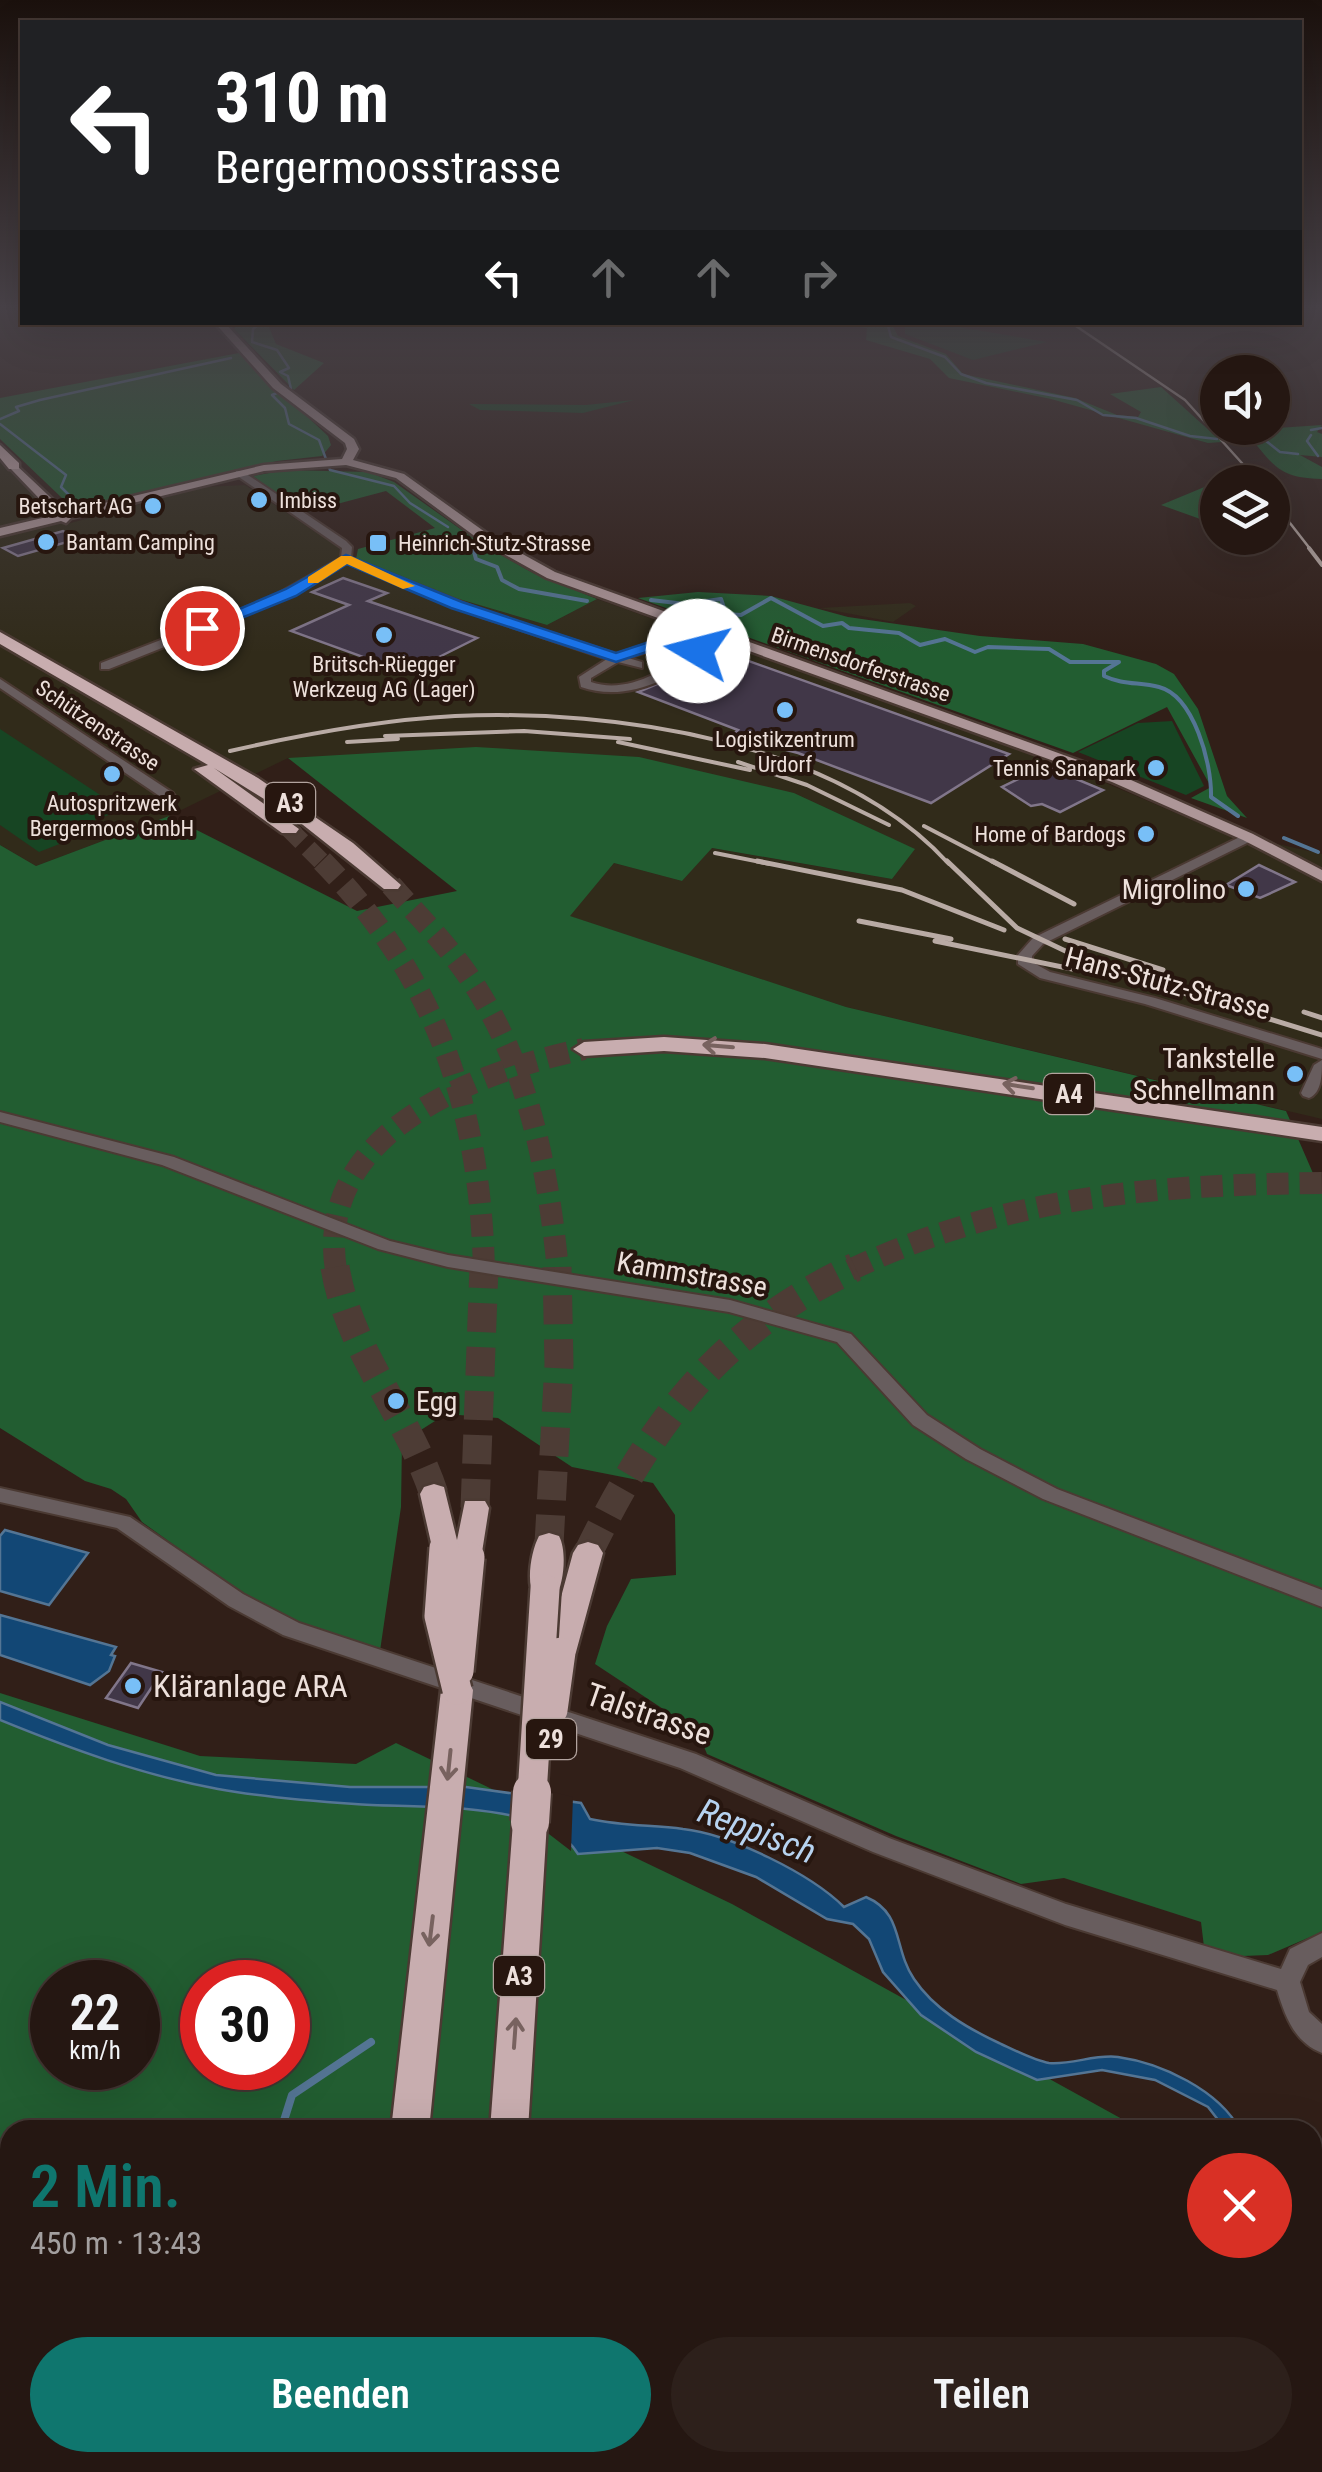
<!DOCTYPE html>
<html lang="de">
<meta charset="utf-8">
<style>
:root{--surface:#251712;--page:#2d201b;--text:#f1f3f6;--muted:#a39f9f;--line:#423632;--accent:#0f766e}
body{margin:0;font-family:"Roboto Condensed",sans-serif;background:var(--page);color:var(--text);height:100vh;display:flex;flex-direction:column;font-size:38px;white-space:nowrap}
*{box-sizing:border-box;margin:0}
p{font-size:32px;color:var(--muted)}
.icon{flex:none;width:55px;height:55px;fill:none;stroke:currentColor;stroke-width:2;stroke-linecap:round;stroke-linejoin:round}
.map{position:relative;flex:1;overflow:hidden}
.drawer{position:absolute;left:0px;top:2120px;width:1322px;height:352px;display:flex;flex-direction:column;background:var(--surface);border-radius:30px 30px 0 0;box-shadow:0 10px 40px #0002,0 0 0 2px var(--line)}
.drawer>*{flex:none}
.top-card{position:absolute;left:20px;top:20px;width:1282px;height:305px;border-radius:0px;box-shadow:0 10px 40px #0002,0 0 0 2px var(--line);background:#202124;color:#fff;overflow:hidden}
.fabs{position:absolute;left:1200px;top:355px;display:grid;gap:20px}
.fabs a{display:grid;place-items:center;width:90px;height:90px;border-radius:50%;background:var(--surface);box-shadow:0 10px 40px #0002,0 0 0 2px var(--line);font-size:50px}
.speed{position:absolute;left:30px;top:1960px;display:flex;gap:20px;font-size:50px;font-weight:700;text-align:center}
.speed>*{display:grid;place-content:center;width:130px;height:130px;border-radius:50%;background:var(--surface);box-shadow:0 10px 40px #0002,0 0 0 2px var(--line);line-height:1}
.speed small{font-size:25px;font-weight:400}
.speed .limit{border:15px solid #d22;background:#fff;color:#111}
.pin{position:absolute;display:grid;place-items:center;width:85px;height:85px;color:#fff;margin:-42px;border:5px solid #fff;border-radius:50%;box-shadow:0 2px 10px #0007}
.me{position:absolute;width:110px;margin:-55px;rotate:278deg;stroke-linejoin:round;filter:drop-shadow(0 0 8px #0008)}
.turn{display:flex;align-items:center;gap:35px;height:210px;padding:0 30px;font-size:45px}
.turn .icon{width:130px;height:130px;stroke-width:2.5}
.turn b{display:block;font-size:70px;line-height:85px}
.lanes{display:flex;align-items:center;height:95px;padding:0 30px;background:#0003;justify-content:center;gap:50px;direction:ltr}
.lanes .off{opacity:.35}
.round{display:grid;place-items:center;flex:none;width:105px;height:105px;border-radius:52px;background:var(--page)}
.summary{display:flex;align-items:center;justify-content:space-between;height:170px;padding:0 30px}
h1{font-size:60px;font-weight:600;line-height:75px;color:var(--accent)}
.primary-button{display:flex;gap:20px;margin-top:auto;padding:20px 30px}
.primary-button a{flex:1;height:115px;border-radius:60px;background:var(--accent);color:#fff;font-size:40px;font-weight:600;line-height:115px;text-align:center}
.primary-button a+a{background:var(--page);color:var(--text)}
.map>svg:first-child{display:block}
.industrial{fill:#312b1a}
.green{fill:#174523}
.forest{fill:#225d31;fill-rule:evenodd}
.water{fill:#124775;stroke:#547594;stroke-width:2.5}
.pier{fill:#311f18}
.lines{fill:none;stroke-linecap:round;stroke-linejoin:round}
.stream-far2{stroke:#547594;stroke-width:2.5}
.stream-far1{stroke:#547594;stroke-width:4}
.stream{stroke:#547594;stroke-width:8}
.building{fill:#413748;stroke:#81768a;stroke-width:2.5}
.highway-tunnel-far3{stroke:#4d3c35;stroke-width:18;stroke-dasharray:18 9;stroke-linecap:butt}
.highway-tunnel-far2{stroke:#4d3c35;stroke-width:22;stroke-dasharray:22 11;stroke-linecap:butt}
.highway-tunnel-far1{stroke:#4d3c35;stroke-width:29;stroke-dasharray:29 15;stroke-linecap:butt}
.highway-tunnel{stroke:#4d3c35;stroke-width:38;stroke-dasharray:38 19;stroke-linecap:butt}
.minor-casing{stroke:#4b3a33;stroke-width:4}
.major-casing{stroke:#4b3a33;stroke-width:5}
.highway-casing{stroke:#4b3a33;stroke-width:5}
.minor{fill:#685d5e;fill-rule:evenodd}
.major{fill:#ad9698;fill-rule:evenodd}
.highway{fill:#c8adaf;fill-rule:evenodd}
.rail-far2{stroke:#b9aba5;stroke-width:2.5}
.rail-far1{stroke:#b9aba5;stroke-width:4}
.rail{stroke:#b9aba5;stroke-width:5}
.highway-bridge-far1-casing{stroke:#4b3a33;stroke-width:34;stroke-linecap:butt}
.highway-bridge-casing{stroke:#4b3a33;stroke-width:42;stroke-linecap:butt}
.highway-bridge-far1{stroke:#c8adaf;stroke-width:29}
.highway-bridge{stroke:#c8adaf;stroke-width:38}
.oneway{stroke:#78625f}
.route{fill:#1a73e8;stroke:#114b97;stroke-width:2.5}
.slow{fill:#f59e0b}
.poi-dot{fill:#78bff7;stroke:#27160f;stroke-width:4}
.labels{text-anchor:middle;stroke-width:8;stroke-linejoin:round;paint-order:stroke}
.far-poi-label{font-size:22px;fill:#ede0db;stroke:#27160f;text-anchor:start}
.far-street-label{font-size:22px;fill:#ede0db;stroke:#27160f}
.shield{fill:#27160f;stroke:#b2a39e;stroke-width:2.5}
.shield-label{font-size:25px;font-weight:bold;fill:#ede0db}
.poi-label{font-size:28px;fill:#ede0db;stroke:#27160f;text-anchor:end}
.street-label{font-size:28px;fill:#ede0db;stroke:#27160f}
.near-poi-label{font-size:32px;fill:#ede0db;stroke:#27160f;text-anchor:start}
.near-street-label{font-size:32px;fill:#ede0db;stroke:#27160f}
.near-water-label{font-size:35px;font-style:italic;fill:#b7d3f0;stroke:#27160f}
</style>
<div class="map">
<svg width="1322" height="2472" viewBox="0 0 1322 2472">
<rect width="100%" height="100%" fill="#311f18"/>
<!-- industrial -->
<path class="industrial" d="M0 459 67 524 204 487 245 485 356 559 418 587 547 625 597 599 1061 764 1216 830 1322 854V1119L846 1007 569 916 614 863 682 881 711 848 892 879 914 849 794 793 288 758 169 816 36 866 0 845Z
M910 603 916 606 893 622 820 608Z"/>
<!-- green -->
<path class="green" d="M896 323H935L1047 342 973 360 905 334V326Z
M634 400 583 413 480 410 469 404 586 405Z
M1172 721 1204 786 1186 795 1078 752 1138 723Z
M0 729 123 810 94 820 103 827 39 852 0 825Z"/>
<!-- forest -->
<path class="forest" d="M239 323H280L269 327 276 344 324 363 294 390 234 329Z
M827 323H891L898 336 946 354 963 374 1075 398 1117 415 1138 417 1141 412 1110 394 1161 387 1222 442 1208 443 1051 399 949 378 930 359 866 340 867 328Z
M239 353 328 436 331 445 322 456 277 461 88 508 62 498 0 439V398Z
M1322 425 1317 432 1322 434V457L1300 455 1322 467V479C1279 478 1275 467 1249 436L1262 429Z
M286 470 368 472 394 482 483 545 533 573 597 599 547 625 418 587 356 559 358 549 435 528 386 491 303 513 253 476Z
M1243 471 1253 482H1218L1217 525 1161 505Z
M698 592 771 596 848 617 980 636 1083 644 1156 664 1174 674 1198 709 1227 796 1247 818 1191 798 1211 787 1167 707 1073 753 638 598Z
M476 747 639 757 794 793 915 849 892 879 712 848 682 881 614 863 570 916 846 1007 1286 1111 1322 1194V1932L1268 1955 1243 1956 1204 1947 1201 1922 1064 1878 1021 1884 896 1836 707 1754 698 1732 595 1664 607 1626 631 1579 676 1575 675 1515 653 1483 572 1467 498 1418 446 1414 402 1442 401 1507 380 1651 300 1623 242 1594 142 1522 126 1499 111 1489 85 1481 0 1428V845L36 866 169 816 357 911 457 891 288 758Z
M0 1693 200 1756 356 1764 396 1743 732 1904 1142 2130H10V2462H1312L1313 2224 1322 2229V2472H0ZM52 1982H138V2068H52ZM202 1982H288V2068H202Z"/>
<!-- water -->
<path class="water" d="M5 1530 88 1553 49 1605 0 1591V1536Z
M0 1615 116 1647 111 1655 115 1656 109 1671 90 1685 0 1655Z
M0 1702 108 1745 216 1775 350 1787H466L581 1803 590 1819C622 1826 652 1825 683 1829 730 1834 811 1874 844 1907L866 1897C904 1913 893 1948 914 1979 934 2009 967 2028 999 2043 1012 2049 1035 2061 1049 2063 1072 2065 1095 2054 1118 2057 1161 2063 1219 2090 1240 2130H1226L1208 2107 1155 2080 1102 2070 1037 2080 976 2052 921 2015 883 1972 869 1939 853 1924 827 1919 756 1877 690 1853 657 1848 578 1854C545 1798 412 1809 355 1804 310 1801 262 1797 218 1789 142 1775 71 1749 0 1720Z"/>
<!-- pier -->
<path class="pier" d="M545 1790 573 1797 571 1851 545 1831Z"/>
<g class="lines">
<!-- stream-far2 -->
<path class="stream-far2" d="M262 322 253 329 252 342 277 350 289 368 280 372 288 376 291 389
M864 322 888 326 891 337 945 357 961 374 986 383 1077 400 1103 415 1136 418 1190 436 1217 439
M277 393 272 395 285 408 289 424 319 440 330 470 394 486 410 503 448 527
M0 419 19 411 16 407 40 400 231 358
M0 424 66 475 61 487 69 495
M1311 430 1322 428
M1311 435 1307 441 1318 456
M1245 438 1261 437 1280 452 1298 454
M459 534 470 539 473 550"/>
<!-- stream-far1 -->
<path class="stream-far1" d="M473 548 476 559 497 567 502 580 519 589 587 601
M651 600 685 604 721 599 726 614 741 615 771 598 823 626 842 623 849 628 899 633 920 645 945 639 975 652 988 647 1049 649 1070 662H1119L1104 671V676C1123 685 1139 682 1159 687 1194 696 1212 764 1211 797L1238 816
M1284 838 1318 852"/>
<!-- stream -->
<path class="stream" d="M281 2130 292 2095 371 2042
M0 2414 10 2402
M577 2472 579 2462
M1194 2472 1195 2462"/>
</g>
<!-- building -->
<path class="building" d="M63 531 78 539 18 556 3 548Z
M343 578 387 593 368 601 477 638 407 673 291 631 349 605 312 592Z
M715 649 1009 754 931 803 798 753 732 736 738 730 638 692 679 675Z
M1045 766 1103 790 1060 812 1042 804 1031 806 1002 787Z
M1259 865 1295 882 1260 898 1226 885Z
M131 1663 162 1672 138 1708 106 1698Z"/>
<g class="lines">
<!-- highway-tunnel-far3 -->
<path class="highway-tunnel-far3" d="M289 829 324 864"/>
<!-- highway-tunnel-far2 -->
<path class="highway-tunnel-far2" d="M322 861C437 978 480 1108 484 1270
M391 885C411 908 433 930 452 954 524 1043 547 1159 558 1270
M336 1270C314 1131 477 1072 584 1049
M850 1270C1007 1196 1151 1185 1322 1183"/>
<!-- highway-tunnel-far1 -->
<path class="highway-tunnel-far1" d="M335 1267C348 1349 408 1415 434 1494
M475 1508 484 1267
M549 1544 559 1364 557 1267
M588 1553C652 1422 719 1331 855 1267"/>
<!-- highway-tunnel -->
<path class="highway-tunnel" d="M374 2472 375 2462
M489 2472 490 2462"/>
<defs>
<path id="minor" d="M236 471H242L346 541 352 547 351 558 487 612 616 654 670 637 692 641 703 651C672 682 623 702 581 687L579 677 607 659 479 616 346 563 280 601 109 669H101V663L272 597 341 558 342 548 236 475ZM671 644 684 646 690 651C664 672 625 694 591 682V678L618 662 642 668V662L628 658Z
M0 679 173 793 175 796 170 806H160L161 797 0 688Z
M1248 833 1253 834V840L1043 944 1032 956V962L1050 972 1155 998 1322 1049V1059L1145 1004 1040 978 1018 964V955L1033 938Z
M1322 1060C1322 1074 1322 1093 1309 1098L1303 1096 1301 1093 1314 1065Z
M0 1112 174 1157 390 1241 448 1255 730 1300 851 1334 927 1415 980 1449 1057 1489 1322 1590V1607L1043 1499 966 1459 913 1425 837 1342 729 1312 448 1267 378 1249 162 1165 0 1122Z
M0 1488 130 1517 243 1594 299 1623 696 1754 889 1838 1066 1904 1281 1969 1290 1949 1322 1933V1957L1308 1965 1300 1982 1309 2012 1322 2024V2053C1294 2042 1285 2016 1277 1990L1065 1925 873 1852 680 1768 283 1635 229 1606 117 1528 0 1502Z"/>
<path id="major" d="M214 322H224L281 384 354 439 359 449 353 460 404 474 492 537 555 572 1122 776 1253 834 1322 870V881L1243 840 1112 782 547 578 484 543 396 478 346 465 264 471 71 518 66 523 61 521 0 536V528L55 515 10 468 8 466 14 463 66 512 264 465 342 459 347 449 345 443 273 388Z"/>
<path id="highway" d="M0 445 19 463V469H9L0 458Z
M0 632 258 778 353 843 401 885 398 889H384L293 817 214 768 299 829 296 833H282L194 769 208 765 0 644Z
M664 1037 765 1044 1322 1127V1141L765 1058 664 1051 584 1056 573 1049 584 1042Z
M434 1484 444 1487 457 1540 465 1501H485L489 1508 480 1565 470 1568 460 1565 456 1554 444 1559 434 1556 420 1494 424 1487Z
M549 1533 559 1536C567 1551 564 1582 556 1597L545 1600 534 1597C526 1582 531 1551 539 1536Z
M588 1542 598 1545 603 1553 576 1652 572 1661 561 1664 550 1661 546 1652 573 1553 578 1545Z
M457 1678 468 1681 473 1690 429 2130H391L441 1690 446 1681Z
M530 1808 542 1812 547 1822 528 2130H490L513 1822 518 1812Z"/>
</defs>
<!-- minor casing -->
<use href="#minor" class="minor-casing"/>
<!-- major casing -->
<use href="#major" class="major-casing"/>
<!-- highway casing -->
<use href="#highway" class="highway-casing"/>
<!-- minor -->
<use href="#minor" class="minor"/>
<!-- major -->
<use href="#major" class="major"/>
<!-- highway -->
<use href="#highway" class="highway"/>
<!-- rail-far2 -->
<path class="rail-far2" d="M1070 322 1185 400 1259 482
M1272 500 1311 550"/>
<!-- rail-far1 -->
<path class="rail-far1" d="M1309 548 1322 565
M385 736 524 731 630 739
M347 742 398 739
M618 742 750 770
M230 751C304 734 378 720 455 716 615 709 836 740 949 864
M738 762 807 785 889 825
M924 826 997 864
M715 853 770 864"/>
<!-- rail -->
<path class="rail" d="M757 861 902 890 1004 930
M947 861 1017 928 1099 967
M992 861 1074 904
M859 921 951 939
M1065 939 1163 970
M935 941 1077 970
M1088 964 1322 1035
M1304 1012 1322 1018"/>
<defs>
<path id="highway-bridge-far1" d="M444 1548 439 1616 457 1690
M459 1671 470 1557
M553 1710 561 1652
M532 1794 545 1589"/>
<path id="highway-bridge" d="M530 1822 532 1792"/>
</defs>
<!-- highway-bridge-far1 casing -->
<use href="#highway-bridge-far1" class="highway-bridge-far1-casing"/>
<!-- highway-bridge casing -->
<use href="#highway-bridge" class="highway-bridge-casing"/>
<!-- highway-bridge-far1 -->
<use href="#highway-bridge-far1" class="highway-bridge-far1"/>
<!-- highway-bridge -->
<use href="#highway-bridge" class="highway-bridge"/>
</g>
<!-- one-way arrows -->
<defs><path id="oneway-shaft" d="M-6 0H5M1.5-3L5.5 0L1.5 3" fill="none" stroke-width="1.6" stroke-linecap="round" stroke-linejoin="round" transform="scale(2.5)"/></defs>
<g class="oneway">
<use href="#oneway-shaft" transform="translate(718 1046) rotate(-175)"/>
<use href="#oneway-shaft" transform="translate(1018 1086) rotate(-171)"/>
<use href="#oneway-shaft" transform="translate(449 1765) rotate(96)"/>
<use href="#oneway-shaft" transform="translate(431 1931) rotate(97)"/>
<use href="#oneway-shaft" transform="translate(515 2033) rotate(-86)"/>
</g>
<!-- sky -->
<linearGradient id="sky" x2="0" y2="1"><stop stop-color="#1b110d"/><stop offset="0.47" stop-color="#484248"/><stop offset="1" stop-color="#484248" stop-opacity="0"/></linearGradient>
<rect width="1322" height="653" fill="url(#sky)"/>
<!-- route -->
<path class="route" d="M346 555 462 602 616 653 670 635 694 640 705 651 698 655 671 644 616 662 451 608 347 564 296 596 207 632 195 628 286 589Z"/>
<!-- slow -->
<path class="slow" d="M341 556H351L415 586 403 589 347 564 318 583H308V577Z"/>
<!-- markers -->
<g class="poi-dot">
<circle cx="259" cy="500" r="10"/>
<circle cx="153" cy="506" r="10"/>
<circle cx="46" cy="542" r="10"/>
<rect x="368" y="533" width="20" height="20" rx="5"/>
<circle cx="384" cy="635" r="10"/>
<circle cx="785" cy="710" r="10"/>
<circle cx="1156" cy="768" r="10"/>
<circle cx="112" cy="774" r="10"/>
<circle cx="1146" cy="834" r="10"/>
<circle cx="1246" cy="889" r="10"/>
<circle cx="1295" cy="1074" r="10"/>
<circle cx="396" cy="1401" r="10"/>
<circle cx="133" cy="1686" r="10"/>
</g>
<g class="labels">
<!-- far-poi labels -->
<g class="far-poi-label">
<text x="279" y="508">Imbiss</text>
<text x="133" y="514" text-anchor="end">Betschart AG</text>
<text x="66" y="550">Bantam Camping</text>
<text x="398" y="551">Heinrich-Stutz-Strasse</text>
<text x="384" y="672" text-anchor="middle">Brütsch-Rüegger<tspan x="384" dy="25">Werkzeug AG (Lager)</tspan></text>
<text x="785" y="747" text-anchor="middle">Logistikzentrum<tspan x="785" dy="25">Urdorf</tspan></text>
<text x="1136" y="776" text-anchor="end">Tennis Sanapark</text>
<text x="112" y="811" text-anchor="middle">Autospritzwerk<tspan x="112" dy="25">Bergermoos GmbH</tspan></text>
<text x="1126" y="842" text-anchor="end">Home of Bardogs</text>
</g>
<!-- far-street labels -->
<g class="far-street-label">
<text transform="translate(861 664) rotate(19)" y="8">Birmensdorferstrasse</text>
<text transform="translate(98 725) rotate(34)" y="8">Schützenstrasse</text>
</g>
<!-- shield labels -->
<g class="shield">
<rect x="265" y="783" width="50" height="40" rx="8"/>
<rect x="1044" y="1074" width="50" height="40" rx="8"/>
<rect x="526" y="1719" width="50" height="40" rx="8"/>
<rect x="494" y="1956" width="50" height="40" rx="8"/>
</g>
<g class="shield-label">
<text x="290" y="812">A3</text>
<text x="1069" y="1103">A4</text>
<text x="551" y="1748">29</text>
<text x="519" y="1985">A3</text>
</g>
<!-- poi labels -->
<g class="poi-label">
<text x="1226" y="899">Migrolino</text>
<text x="1275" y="1068">Tankstelle<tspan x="1275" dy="32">Schnellmann</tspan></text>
<text x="416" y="1411" text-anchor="start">Egg</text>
</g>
<!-- street labels -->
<g class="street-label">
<text transform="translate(1168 983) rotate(15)" y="10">Hans-Stutz-Strasse</text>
<text transform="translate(692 1274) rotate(10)" y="10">Kammstrasse</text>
</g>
<!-- near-poi labels -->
<g class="near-poi-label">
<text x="153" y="1697">Kläranlage ARA</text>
</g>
<!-- near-street labels -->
<g class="near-street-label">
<text transform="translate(649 1714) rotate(19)" y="11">Talstrasse</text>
</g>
<!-- near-water labels -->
<g class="near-water-label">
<text transform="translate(757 1831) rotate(21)" y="12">Reppisch</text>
</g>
</g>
</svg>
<div class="fabs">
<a><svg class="icon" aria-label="sound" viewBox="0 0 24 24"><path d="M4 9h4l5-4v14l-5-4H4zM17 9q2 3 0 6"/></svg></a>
<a><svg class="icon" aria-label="layers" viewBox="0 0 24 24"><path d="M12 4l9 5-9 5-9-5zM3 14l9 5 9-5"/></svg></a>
</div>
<div class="speed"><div>22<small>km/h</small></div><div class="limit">30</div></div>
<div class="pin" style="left:202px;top:628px;background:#d93025"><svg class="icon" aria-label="arrive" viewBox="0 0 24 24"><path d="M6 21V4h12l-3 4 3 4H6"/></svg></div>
<svg class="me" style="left:698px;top:651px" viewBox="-20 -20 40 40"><circle r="19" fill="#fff"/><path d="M0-13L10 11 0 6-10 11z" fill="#1a73e8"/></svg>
<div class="top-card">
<div class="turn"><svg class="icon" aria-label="left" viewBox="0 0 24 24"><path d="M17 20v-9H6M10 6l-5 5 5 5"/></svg><div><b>310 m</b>Bergermoosstrasse</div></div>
<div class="lanes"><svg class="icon" aria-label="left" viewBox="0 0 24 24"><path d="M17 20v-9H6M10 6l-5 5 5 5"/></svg><svg class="icon off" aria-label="ahead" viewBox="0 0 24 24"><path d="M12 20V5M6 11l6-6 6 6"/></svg><svg class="icon off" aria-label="ahead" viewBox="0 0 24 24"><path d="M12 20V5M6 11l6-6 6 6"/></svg><svg class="icon off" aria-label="right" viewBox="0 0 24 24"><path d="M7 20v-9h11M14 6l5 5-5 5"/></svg></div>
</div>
<section class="drawer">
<div class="summary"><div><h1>2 Min.</h1><p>450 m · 13:43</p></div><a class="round" style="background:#d93025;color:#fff"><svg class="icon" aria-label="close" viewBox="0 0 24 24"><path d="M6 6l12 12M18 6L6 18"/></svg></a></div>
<div class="primary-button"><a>Beenden</a><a>Teilen</a></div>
</section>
</div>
